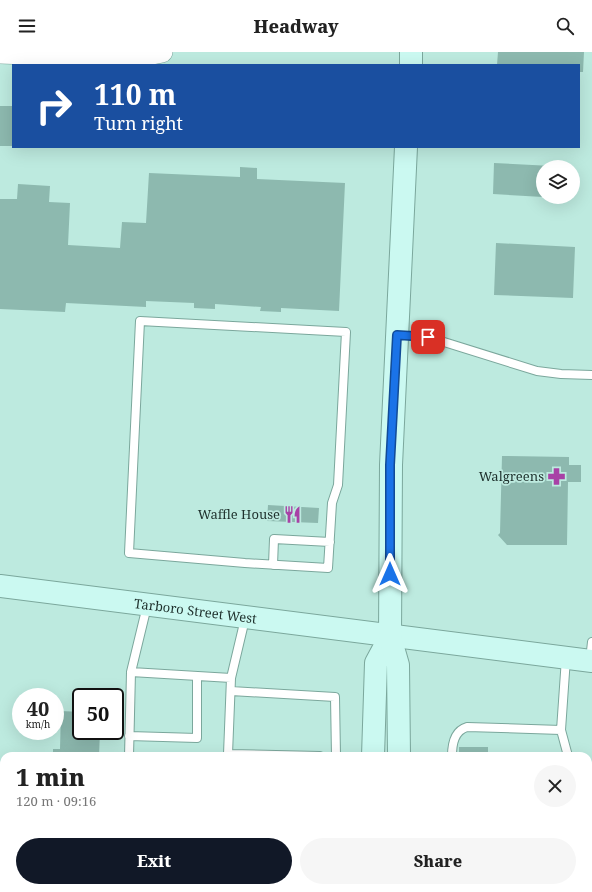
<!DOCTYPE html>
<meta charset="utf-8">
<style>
:root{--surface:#fff;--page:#f6f6f6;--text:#222;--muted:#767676;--accent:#111827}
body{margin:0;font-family:"Noto Serif",serif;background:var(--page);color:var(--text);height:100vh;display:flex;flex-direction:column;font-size:15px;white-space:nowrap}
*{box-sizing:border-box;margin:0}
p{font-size:13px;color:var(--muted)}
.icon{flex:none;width:22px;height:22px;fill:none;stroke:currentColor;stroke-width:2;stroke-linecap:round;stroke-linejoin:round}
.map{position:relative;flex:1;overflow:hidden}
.side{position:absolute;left:0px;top:700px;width:592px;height:140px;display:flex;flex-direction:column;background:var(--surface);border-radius:12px 12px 0 0;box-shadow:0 4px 16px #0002}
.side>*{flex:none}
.top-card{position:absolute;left:12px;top:12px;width:568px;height:84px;border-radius:0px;box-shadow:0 4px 16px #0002;background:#1a4fa0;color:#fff;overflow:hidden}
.buttons{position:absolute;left:536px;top:108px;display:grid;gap:8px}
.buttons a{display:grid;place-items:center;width:44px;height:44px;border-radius:50%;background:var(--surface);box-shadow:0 4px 16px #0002;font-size:20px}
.speed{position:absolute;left:12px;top:636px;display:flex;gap:8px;font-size:20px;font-weight:700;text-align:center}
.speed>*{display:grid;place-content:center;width:52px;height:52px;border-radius:50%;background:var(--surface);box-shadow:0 4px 16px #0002;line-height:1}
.speed small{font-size:10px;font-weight:400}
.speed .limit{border:2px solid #111;border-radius:6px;background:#fff;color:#111}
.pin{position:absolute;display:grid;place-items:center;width:34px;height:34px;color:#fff;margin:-17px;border-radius:8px;box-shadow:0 2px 6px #0006}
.me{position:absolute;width:44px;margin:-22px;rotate:0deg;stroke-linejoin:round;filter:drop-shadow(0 0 3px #0008)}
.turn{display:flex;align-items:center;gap:14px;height:84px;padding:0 16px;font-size:18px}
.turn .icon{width:52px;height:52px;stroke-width:2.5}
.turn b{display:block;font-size:28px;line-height:34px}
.round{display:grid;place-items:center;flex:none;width:42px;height:42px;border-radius:21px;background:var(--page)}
.overview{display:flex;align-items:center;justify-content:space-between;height:68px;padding:0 16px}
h1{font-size:24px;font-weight:800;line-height:30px}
.cta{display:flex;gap:8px;margin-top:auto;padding:8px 16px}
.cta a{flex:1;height:46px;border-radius:24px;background:var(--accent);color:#fff;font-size:16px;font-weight:800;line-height:46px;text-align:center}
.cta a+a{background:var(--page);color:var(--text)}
header{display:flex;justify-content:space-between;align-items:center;height:52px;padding:0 16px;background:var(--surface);font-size:18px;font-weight:800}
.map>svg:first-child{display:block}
.building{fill:#8db9af}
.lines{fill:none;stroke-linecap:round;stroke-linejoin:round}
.service-casing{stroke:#7ba79c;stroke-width:10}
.tertiary-casing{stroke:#7ba79c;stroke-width:22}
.secondary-casing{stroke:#7ba79c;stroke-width:24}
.service{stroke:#fff;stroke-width:8}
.tertiary{stroke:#fff;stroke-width:21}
.secondary{stroke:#cbf9f1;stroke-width:22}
.route-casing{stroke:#114b97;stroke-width:10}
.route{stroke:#1a73e8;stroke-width:7}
.labels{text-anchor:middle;stroke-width:3.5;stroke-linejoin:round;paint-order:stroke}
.poi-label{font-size:13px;fill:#1e302c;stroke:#bdeadf;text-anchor:end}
.street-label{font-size:13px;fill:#1e302c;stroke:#bdeadf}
</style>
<header><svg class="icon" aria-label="menu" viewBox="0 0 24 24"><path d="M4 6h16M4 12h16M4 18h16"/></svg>Headway<svg class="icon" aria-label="search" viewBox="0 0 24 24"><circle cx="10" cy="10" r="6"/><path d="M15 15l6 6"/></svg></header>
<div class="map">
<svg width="592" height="840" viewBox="0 0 592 840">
<rect width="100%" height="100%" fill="#bdeadf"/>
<!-- building -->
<path class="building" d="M498 0H584L583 20H579V13H497Z
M0 54H13V94H0Z
M494 111 552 114 543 115V145L493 142Z
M240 115 257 116V127L345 131 339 259 281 256V260L260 259 261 255 215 252V257L194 256V251L146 249V255L66 251 65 260 0 257V147H17L18 132 50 134 49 150 70 151 68 193 120 196 122 170 146 171 149 121 240 125Z
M496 191 575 195 573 246 494 243Z
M502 404 569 405V413H581V430H568L567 493H507L498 483 500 481Z
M268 453 319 456 318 471 267 469Z
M61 659 81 660V679H100L99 704H53V697H60Z
M459 695H488V700H551V704H459Z
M472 836H487V840H472Z"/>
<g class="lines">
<defs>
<path id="service" d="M140 269 346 280 338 433 332 451 328 516 245 511 129 501Z
M398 283 428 285 537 319 561 322 592 323
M273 513 274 487 330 490
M566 606 561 678 568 704
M590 608 592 590
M131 620 147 554
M231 626 245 567
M231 639 335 645 336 704
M129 684 197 686V624
M129 704 131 620 231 626 228 702
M228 704V702L320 704
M452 704C452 692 454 679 467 675L561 678
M493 836 538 837V840
M455 840 456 836"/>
<path id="tertiary" d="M0 1 132 6 162 0"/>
<g id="secondary">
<path d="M411 13V0"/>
<path id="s1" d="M0 534 592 609"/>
<path d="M373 704 376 611 390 585"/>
<path d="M399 704 398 613 390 585 391 413 406 95"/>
<path d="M371 840V836"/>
<path d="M396 840V836"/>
</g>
</defs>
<!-- service casing -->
<use href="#service" class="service-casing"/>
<!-- tertiary casing -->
<use href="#tertiary" class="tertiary-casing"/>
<!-- secondary casing -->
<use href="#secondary" class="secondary-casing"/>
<!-- service -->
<use href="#service" class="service"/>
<!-- tertiary -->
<use href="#tertiary" class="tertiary"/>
<!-- secondary -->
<use href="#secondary" class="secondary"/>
</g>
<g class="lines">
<defs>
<path id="route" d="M390 522V413L397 283 428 285"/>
</defs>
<!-- route casing -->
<use href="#route" class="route-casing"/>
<!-- route -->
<use href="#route" class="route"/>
</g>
<!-- icons -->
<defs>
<symbol id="pharmacy-bare" viewBox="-9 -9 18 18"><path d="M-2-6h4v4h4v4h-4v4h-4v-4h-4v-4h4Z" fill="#a841a6" stroke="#bdeadf" stroke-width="2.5" paint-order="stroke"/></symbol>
<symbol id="restaurant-bare" viewBox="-9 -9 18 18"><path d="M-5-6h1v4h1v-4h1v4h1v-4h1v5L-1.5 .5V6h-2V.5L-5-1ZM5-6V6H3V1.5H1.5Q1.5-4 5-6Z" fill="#a841a6" stroke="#bdeadf" stroke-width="2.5" paint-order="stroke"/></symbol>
</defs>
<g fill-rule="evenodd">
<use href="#pharmacy-bare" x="544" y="412" width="25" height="25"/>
<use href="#restaurant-bare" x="280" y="450" width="25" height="25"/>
</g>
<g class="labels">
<!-- poi labels -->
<g class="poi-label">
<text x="544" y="429">Walgreens</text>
<text x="280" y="467">Waffle House</text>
</g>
<!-- street labels -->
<g class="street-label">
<text dy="5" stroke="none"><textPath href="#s1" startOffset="197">Tarboro Street West</textPath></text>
</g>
</g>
</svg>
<div class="buttons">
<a><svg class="icon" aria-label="layers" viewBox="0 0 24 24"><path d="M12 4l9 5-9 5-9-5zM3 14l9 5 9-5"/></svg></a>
</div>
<div class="speed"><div>40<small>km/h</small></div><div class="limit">50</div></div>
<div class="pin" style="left:428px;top:285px;background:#d93025"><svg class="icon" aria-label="arrive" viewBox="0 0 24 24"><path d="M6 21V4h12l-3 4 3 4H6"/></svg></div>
<svg class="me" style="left:390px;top:522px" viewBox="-20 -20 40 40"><path d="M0-17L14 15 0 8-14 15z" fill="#1a73e8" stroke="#fff" stroke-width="4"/></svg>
<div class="top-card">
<div class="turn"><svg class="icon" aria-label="right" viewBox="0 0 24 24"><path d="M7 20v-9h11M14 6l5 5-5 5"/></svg><div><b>110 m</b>Turn right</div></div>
</div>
<section class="side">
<div class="overview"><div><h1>1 min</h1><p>120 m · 09:16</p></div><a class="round"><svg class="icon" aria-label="close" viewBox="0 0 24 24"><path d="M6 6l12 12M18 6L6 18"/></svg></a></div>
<div class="cta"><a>Exit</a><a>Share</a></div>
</section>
</div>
